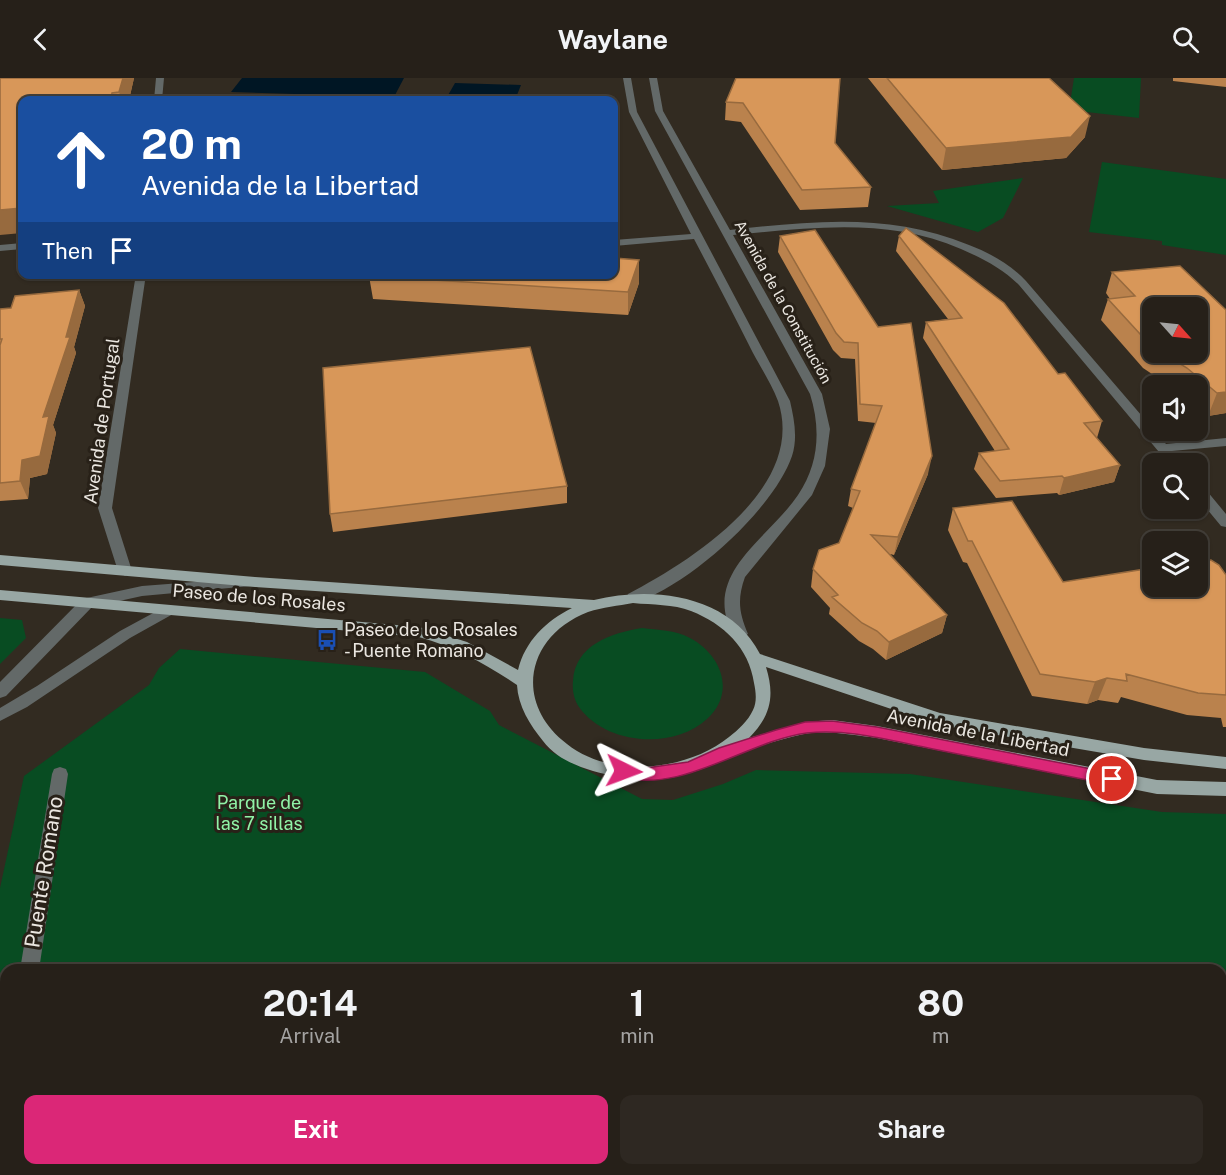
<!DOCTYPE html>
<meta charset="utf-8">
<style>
:root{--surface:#262019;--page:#2e2822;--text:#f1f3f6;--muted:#a4a3a2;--line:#423e38;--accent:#db2777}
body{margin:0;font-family:"Public Sans",sans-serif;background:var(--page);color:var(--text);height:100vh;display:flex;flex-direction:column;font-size:22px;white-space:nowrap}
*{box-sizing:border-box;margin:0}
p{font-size:20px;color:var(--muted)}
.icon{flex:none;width:33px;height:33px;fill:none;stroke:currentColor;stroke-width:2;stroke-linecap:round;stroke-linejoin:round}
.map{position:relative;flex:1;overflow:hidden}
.details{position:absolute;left:0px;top:886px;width:1227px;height:212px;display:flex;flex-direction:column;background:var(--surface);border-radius:18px 18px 0 0;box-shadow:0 2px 4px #0004,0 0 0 2px var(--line)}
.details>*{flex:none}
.hud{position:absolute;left:18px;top:18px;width:600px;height:183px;border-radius:12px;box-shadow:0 2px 4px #0004,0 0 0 2px var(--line);background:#1a4fa0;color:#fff;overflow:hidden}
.needle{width:39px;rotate:117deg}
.fabs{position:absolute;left:1142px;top:219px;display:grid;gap:12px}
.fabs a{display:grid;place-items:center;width:66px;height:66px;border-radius:12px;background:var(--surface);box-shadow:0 2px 4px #0004,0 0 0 2px var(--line);font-size:30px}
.pin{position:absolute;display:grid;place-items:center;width:51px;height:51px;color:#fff;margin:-26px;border:3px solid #fff;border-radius:50%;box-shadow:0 2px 6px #0007}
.me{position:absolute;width:66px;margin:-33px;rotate:93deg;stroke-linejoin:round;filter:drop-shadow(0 0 4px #0008)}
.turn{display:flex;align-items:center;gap:21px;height:126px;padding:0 24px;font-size:27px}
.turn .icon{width:78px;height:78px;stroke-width:2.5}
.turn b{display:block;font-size:42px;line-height:51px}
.then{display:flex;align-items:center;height:57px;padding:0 24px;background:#0003;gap:12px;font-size:22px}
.eta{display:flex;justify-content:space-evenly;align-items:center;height:102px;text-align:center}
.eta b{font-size:36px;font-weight:700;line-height:42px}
.action{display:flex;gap:12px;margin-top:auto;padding:12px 24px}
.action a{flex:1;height:69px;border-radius:12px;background:var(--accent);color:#fff;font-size:24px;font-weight:700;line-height:69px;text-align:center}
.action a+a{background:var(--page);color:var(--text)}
header{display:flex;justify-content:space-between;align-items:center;height:78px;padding:0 24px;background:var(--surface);font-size:27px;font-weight:700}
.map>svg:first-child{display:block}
.green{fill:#084c22;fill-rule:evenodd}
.water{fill:#001624}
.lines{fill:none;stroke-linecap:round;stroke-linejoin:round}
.minor{fill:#636968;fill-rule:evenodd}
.major{fill:#98a7a4;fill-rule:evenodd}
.wall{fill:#ba824d;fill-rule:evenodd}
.shaded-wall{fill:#976a3e}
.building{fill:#d89759;stroke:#976a3e;stroke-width:1.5}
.route{fill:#db2777;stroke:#8e194d;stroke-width:1.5}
.labels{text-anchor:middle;stroke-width:6;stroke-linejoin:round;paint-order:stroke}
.far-street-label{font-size:15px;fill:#eae6e0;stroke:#282118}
.street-label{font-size:18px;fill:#eae6e0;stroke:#282118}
.poi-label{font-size:18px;fill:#eae6e0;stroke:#282118;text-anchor:start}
.park-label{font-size:18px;fill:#90f3a7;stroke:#282118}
.near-street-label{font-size:21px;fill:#eae6e0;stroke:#282118}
</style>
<header><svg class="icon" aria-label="back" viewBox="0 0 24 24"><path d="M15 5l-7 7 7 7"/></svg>Waylane<svg class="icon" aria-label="search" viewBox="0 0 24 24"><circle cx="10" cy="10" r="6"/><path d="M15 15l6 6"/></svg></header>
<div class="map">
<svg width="1226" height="1097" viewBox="0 0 1226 1097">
<rect width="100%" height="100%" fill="#322b21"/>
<!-- green -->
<path class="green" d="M1074 0H1141L1139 40 1069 32Z
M1102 84 1226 101V177L1162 167V163L1089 154Z
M1023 100 1003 140 978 154 887 128 939 125 933 113Z
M0 540 22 542 26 560 0 586Z
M642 550C658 552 675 552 690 560 722 577 736 615 707 641 673 672 606 667 579 629 574 622 572 612 573 603 575 567 611 555 642 550Z
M180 571 425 594 490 633 499 647 642 721 673 722 723 706 756 692 910 696 1162 734 1226 736V1097H0V810L24 698 149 607 159 590ZM6 892H1221V1092H6Z"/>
<!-- water -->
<path class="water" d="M242 0H404L394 19 231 14Z
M455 5 521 7 515 22 447 19Z"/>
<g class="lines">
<!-- minor -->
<path class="minor" d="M156 0H164L162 22H154Z
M623 0H631L637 34 790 323C794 341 798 359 792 378 774 431 687 510 633 525L628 524 626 520 628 516C691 483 807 410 778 323 772 307 761 290 753 275 734 237 714 199 694 161L614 168V162L691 156 629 34Z
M649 0H657L663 33 730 152C812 143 890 134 969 167 990 175 1010 186 1026 203L1166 366 1226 360V368L1172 373 1182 386H1169L1019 207C1003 191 982 180 961 171 887 139 811 150 733 157L822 316 830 351 825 388 812 417 745 499C737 521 739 535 748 556L740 561 735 560C698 497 768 462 798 417 819 386 821 351 810 316L655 33Z
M22 165V171L0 173V167Z
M136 196H146L112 430 132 493 125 498 118 493 98 430Z
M1197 406 1202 407 1226 436V449L1221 448 1197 419Z
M246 500 251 502 253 505 251 508 142 518 92 529 6 618 0 620V604L82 521 142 508Z
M168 527 175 532 173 536 130 560 27 629 0 643V630L37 608 120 553Z
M60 689 66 691 68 696 39 892H20L52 696 54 691Z
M6 1026V1082L0 1085V1028Z"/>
<!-- major -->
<path class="major" d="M0 477 255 499 594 522C652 508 729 516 760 576L940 635 1144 670 1226 679V691L1144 682 939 647 766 589C775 618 771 638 749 660L805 644 832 642 877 648 1157 702 1226 704V718L1157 716 877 660C853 657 828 652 804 656 780 661 749 671 726 679 719 681 712 687 705 689 670 704 630 704 593 693 574 687 556 680 543 663 530 647 518 628 517 607 486 586 455 569 419 559L0 522V512L419 549 467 564 518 592C525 563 546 543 572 530L255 509 0 487ZM633 525C653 527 673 526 691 533 724 546 749 570 754 605 756 614 757 624 753 632 748 643 738 652 729 659 687 693 611 701 567 666 513 625 526 558 588 534 603 529 618 528 633 525Z"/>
</g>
<!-- wall -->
<path class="wall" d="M0 0H134L129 22H22Z
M736 0 835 65 871 109 868 129 800 132 741 44 725 42 726 24Z
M868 0H1049L1085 59 1066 80 942 92Z
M1173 0H1226V9L1173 3Z
M815 152 928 396 894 477 890 476 947 537 942 555 886 582 873 571 859 563 829 536 830 530 811 509 813 491 839 465 853 430 848 428 851 411 876 345 858 343 855 281 841 280 833 272 778 174 780 158Z
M899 158 1058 296 1102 343 1097 360 1120 387 1114 404 1059 417 1057 415 996 420 974 391 979 375 995 373 923 260 926 244 948 241 896 173Z
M1112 194 1226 232V335L1208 338 1197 328V308H1170L1143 290 1101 242 1108 221H1110L1106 215ZM1152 230 1197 274H1152Z
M369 198 639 205 628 237 373 221Z
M79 212 85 228 74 269 76 275 53 347 56 355 47 396 30 400 28 421 0 423V231L11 230Z
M567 408V425L333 454 330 436Z
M953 430 1063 504 1226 497V649H1223L1221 640 1187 637 1121 619 1118 625 1098 622 1087 626 1032 618 967 485 963 484 948 452Z"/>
<!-- shaded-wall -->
<path class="shaded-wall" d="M123 0H134L129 22H122L119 14Z
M1090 38 1085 59 1066 80 942 92 946 70Z
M22 130V155L0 157V132Z
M639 182V205L628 237V214Z
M79 212 85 228 74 269 76 275 53 347 56 355 47 396 30 400 28 421 20 403 22 382 43 339Z
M1226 314V335L1208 338 1217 315Z
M932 378 928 396 894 477 898 459Z
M1120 387 1114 404 1059 417 1064 400Z
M947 537 942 555 886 582 889 564Z
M1107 600 1098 622 1087 626 1095 604Z"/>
<!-- building -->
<path class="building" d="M0 0H123L119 14 112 15 111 22H22V130L0 132Z
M736 0H840L835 65 871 109 802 112 743 25 726 24Z
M887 0H1049L1090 38 1071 59 946 70Z
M906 150 1004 225 1058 296 1065 295 1102 343 1084 345 1120 387 1064 400 1062 398 1000 403 979 375 1009 371 926 244 962 240 899 158Z
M815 152 878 249 911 245 932 378 898 459 871 457 947 537 889 564 877 553 862 545 832 519 838 517 813 491 819 472 839 465 860 413 851 411 882 328 860 326 858 265 844 264 836 255 780 158Z
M614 180 639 182 628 214 369 198 370 196H614Z
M1180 188 1226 232V314L1217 315 1187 290 1161 274H1197V230H1152V269L1108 221 1135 218 1112 194Z
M79 212 66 259H70L43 339 49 338 40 378 22 382 20 403 0 405V267L2 261H0V231L11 230 15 218Z
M530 269 567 408 330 436 323 290Z
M1012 423 1063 504 1152 490V508H1197V484L1211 482 1219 487 1226 497V617L1198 615 1126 596 1127 603 1107 600 1095 604 1040 596 972 463H968L953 430Z"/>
<!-- route -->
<path class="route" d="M832 643 877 649 1112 695 1118 696 1120 701 1118 705 1112 707C1052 695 993 683 933 671 892 663 848 650 807 655 746 663 680 718 618 698L616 693 618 689 624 687 646 690 688 684 719 670 776 652 805 644Z"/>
<!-- icons -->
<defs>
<symbol id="bus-bare" viewBox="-9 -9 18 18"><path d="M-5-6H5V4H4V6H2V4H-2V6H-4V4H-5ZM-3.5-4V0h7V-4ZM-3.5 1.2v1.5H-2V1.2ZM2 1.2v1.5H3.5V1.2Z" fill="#1a4fb4" stroke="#282118" stroke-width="2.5" paint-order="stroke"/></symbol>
</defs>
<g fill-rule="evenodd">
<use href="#bus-bare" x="312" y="547" width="30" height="30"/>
</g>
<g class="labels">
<!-- far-street labels -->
<g class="far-street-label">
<text transform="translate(783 224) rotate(61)" y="5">Avenida de la Constitución</text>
</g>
<!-- street labels -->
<g class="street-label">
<text transform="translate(102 343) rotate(-82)" y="6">Avenida de Portugal</text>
<text transform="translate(259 520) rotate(5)" y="6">Paseo de los Rosales</text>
<text transform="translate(978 655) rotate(11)" y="6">Avenida de la Libertad</text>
</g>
<!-- poi labels -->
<g class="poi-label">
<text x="344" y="558">Paseo de los Rosales<tspan x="344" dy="21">- Puente Romano</tspan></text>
</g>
<!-- park labels -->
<g class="park-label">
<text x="259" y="731">Parque de<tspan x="259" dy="21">las 7 sillas</tspan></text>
</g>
<!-- near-street labels -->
<g class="near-street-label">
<text transform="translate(44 794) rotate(-81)" y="7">Puente Romano</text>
</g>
</g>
</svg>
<div class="fabs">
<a><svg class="needle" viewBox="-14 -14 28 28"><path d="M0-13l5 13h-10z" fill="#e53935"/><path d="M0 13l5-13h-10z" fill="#a4a3a2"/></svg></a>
<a><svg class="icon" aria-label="sound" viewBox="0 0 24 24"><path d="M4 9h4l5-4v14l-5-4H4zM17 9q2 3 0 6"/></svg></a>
<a><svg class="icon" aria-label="search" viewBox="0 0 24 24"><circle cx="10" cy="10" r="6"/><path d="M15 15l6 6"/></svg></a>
<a><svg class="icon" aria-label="layers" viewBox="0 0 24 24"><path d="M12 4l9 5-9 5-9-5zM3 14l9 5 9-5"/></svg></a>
</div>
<div class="pin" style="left:1112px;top:701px;background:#d93025"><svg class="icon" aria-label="arrive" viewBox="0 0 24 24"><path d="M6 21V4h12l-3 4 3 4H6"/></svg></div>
<svg class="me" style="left:624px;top:693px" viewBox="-20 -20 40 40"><path d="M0-17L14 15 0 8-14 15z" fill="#db2777" stroke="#fff" stroke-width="4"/></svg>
<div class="hud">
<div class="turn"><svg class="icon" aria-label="ahead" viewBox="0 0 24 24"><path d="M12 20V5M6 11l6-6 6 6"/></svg><div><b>20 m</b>Avenida de la Libertad</div></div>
<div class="then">Then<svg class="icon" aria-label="arrive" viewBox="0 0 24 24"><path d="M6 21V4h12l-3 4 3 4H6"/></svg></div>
</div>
<section class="details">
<div class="eta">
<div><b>20:14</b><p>Arrival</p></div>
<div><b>1</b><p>min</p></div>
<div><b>80</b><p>m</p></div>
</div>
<div class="action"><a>Exit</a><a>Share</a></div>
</section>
</div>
